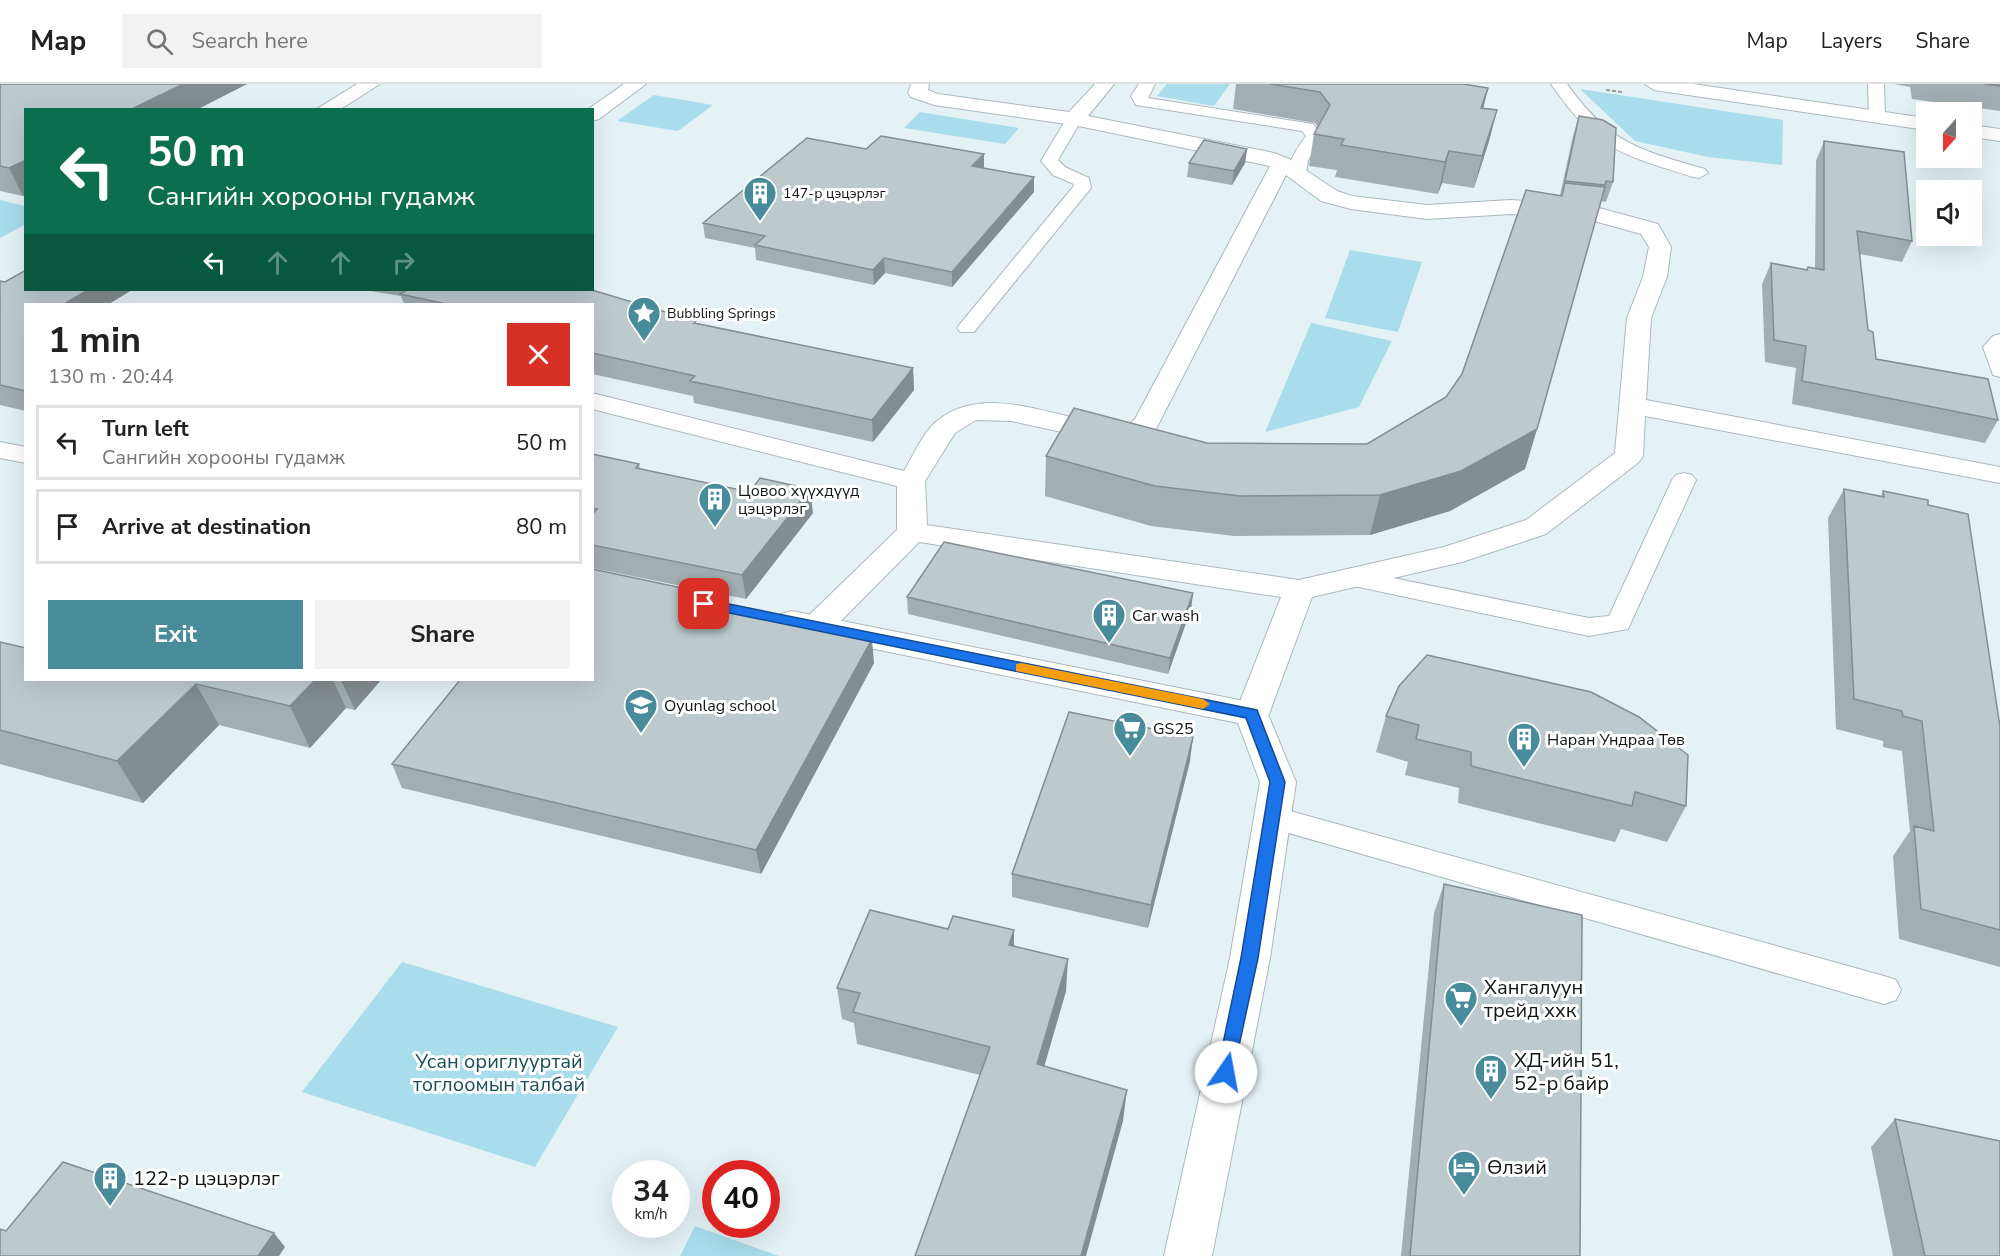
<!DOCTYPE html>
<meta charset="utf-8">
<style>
:root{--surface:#fff;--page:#f2f2f2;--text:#222;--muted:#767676;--line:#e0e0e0;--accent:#488b9b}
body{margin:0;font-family:"Nunito Sans",sans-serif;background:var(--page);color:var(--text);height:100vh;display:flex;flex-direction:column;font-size:22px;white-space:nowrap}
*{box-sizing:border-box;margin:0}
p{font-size:20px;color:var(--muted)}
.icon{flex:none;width:33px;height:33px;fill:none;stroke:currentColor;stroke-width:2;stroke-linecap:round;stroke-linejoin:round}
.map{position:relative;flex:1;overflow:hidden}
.sheet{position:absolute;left:24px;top:219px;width:570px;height:378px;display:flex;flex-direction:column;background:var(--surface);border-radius:0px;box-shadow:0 6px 24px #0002}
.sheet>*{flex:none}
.banner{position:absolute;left:24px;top:24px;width:570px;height:183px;border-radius:0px;box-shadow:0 6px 24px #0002;background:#0b6e4f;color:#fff;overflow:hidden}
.needle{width:39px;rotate:201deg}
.fabs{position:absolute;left:1916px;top:18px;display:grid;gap:12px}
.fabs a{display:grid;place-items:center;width:66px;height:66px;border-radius:0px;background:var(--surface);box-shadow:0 6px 24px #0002;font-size:30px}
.speed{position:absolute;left:612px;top:1076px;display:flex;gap:12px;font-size:30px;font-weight:700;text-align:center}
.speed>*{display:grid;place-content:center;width:78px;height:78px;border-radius:50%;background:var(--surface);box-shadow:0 6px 24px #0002;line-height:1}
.speed small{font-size:15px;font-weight:400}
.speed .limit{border:9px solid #d22;background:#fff;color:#111}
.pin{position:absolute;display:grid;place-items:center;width:51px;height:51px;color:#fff;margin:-26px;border-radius:12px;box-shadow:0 3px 9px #0006}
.me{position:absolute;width:66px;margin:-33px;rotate:12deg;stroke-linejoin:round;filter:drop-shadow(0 0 4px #0008)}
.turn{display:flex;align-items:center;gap:21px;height:126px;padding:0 24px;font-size:27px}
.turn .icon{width:78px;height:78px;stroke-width:2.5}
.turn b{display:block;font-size:42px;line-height:51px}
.lanes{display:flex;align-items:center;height:57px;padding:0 24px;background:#0003;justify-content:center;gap:30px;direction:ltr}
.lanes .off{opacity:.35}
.round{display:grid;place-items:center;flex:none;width:63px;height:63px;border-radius:0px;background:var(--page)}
.summary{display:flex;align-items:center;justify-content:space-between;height:102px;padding:0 24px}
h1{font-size:36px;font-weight:700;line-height:45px}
.primary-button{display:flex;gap:12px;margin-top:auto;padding:12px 24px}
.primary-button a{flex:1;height:69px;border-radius:0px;background:var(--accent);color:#fff;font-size:24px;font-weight:700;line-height:69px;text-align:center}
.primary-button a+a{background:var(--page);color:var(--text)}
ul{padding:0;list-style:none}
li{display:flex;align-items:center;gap:18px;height:75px;margin:0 12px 9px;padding:0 12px;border:3px solid var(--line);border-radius:0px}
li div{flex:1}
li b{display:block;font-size:22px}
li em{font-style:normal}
header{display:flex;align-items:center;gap:36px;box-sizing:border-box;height:84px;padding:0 30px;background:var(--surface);border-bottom:2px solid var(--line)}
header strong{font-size:28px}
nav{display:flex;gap:33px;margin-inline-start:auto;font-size:21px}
.search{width:420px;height:54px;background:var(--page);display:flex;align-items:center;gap:15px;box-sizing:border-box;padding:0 21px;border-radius:0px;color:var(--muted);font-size:22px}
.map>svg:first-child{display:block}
.green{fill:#a9ddec}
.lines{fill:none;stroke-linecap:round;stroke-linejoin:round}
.lane-casing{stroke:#abb8bc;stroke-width:2}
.street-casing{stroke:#abb8bc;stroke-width:2}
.secondary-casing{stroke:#abb8bc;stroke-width:2}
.path{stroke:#939da0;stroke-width:2;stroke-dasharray:4 2;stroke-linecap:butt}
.lane{fill:#fff;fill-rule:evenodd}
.street{fill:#fff;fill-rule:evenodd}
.secondary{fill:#fff;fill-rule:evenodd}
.wall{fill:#a2aeb1}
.shaded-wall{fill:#848d90}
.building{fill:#bccace;stroke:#848d90;stroke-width:1.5}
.route{fill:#1a73e8;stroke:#114b97;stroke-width:1.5}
.slow{fill:#f59e0b}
.labels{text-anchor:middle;stroke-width:6;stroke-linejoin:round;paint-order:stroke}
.far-poi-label{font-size:14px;fill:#101516;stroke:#fff;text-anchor:start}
.poi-label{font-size:16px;fill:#101516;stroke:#fff;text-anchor:start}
.near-poi-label{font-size:20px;fill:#101516;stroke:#fff;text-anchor:start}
.near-park-label{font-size:20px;fill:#1a4e5b;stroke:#fff}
</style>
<header>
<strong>Map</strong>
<div class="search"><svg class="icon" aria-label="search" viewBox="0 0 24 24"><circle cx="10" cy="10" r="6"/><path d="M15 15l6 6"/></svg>Search here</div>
<nav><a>Map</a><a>Layers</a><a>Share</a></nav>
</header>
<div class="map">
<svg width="2000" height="1172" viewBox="0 0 2000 1172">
<rect width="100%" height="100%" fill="#e4f2f6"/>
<!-- green -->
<path class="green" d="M1167 0H1230L1214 22 1157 12Z
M1580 5 1783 36 1782 81 1708 73 1635 57Z
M654 11 713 21 678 47 617 37Z
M920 28 1019 44 1005 60 904 44Z
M0 116 25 122 26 140 0 154Z
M1350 166 1422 178 1398 248 1325 234Z
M1311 239 1392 257 1359 323 1265 348Z
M402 878 618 943 535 1083 302 1008Z
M695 1142 779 1172H680Z"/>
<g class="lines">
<defs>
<path id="lane" d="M1139 0H1155L1148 14 1313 40 1323 52 1308 76 1305 96H1293C1284 80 1297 65 1306 52L1302 47 1136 21 1131 12Z
M1551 0H1567C1609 59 1639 66 1705 85L1708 89 1699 94 1693 93C1620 70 1597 66 1551 0Z
M1868 0H1884L1885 33 1883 36H1871L1869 33Z
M1074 30 1082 35 1058 76 1065 83 1089 94 1091 104 974 248H960L957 244 960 240 1073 103 1074 100 1053 91 1041 77 1068 32Z
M2000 250V293L1993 291 1983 263 1993 252Z
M1684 389 1692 391 1696 396 1628 545 1589 552 1354 502 1345 500 1341 494 1345 488 1354 486 1589 534 1609 532 1672 396 1676 391Z
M1272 722 1884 892 1896 896 1901 906 1896 916 1884 920 1261 741 1257 733 1261 725Z"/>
<path id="street" d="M624 0H646L599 35 592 37V26H587Z
M911 0H929L928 6 938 10 1069 28 1095 0H1114L1088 32 1274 69 1289 75 1337 107 1352 112 1427 121 1511 116 1588 121 1658 140 1671 163 1667 193 1651 234 1646 316 2000 383V399L1645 332 1643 372 1639 378 1546 450 1462 478 1312 513 1269 630 1264 639 1252 642 1240 639 1235 630 1281 513 919 458 827 551 816 554 805 551 800 543 805 535 897 446V402L592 325V309L904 387C913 372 923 348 937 337 990 294 1067 342 1127 342L1135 335 1270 82 1074 41 934 21 911 13 908 9ZM1286 91 1321 117 1351 125 1427 135 1511 130 1587 135 1641 150 1649 163 1643 193 1627 234 1615 369 1526 436 1444 463 1299 496 927 441 925 397 955 349 976 336 1011 337 1107 358 1144 356 1156 345Z"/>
<path id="secondary" d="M357 0H380L339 26H315Z
M1645 0H1693L1926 34V46L1654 6Z
M1971 41 2000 45V57L1971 53Z
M0 358 26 363V379L0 374Z
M792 527 1264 621 1296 698 1270 874 1212 1172H1164L1230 874 1260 698 1238 639 781 546 776 538 781 530Z"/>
</defs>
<!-- lane casing -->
<use href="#lane" class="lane-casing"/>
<!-- street casing -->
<use href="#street" class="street-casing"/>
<!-- secondary casing -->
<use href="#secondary" class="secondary-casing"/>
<!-- path -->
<path class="path" d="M1606 6 1622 8"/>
<!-- lane -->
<use href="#lane" class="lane"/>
<!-- street -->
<use href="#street" class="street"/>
<!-- secondary -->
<use href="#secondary" class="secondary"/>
</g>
<!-- wall -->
<path class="wall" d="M0 0H247L196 26H26V111L23 112 0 107Z
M1236 0H1463L1488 4 1483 24 1497 26 1489 57 1474 104 1442 99 1438 110 1335 93 1337 86 1309 82 1314 50 1318 43 1315 39 1233 25Z
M1894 0H2000V27L1912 15 1910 3Z
M1579 32 1613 98 1606 118 1601 117 1537 345 1525 385 1450 427 1370 451 1234 452 1151 442 1045 412 1046 372 1367 360 1446 313 1462 290 1560 111 1573 52Z
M1824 57 1912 157 1902 178 1860 170 1868 246 1876 275 1998 336 1985 359 1792 320 1796 284 1765 278 1762 200 1771 179 1806 186 1808 183 1815 184 1816 77Z
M866 65 984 70V84L1034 108 952 203 885 189 874 201 756 176 755 164 705 154 703 139Z
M1247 65 1245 79 1232 101 1187 93 1189 79Z
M0 197 5 198 26 220V327L0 321Z
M365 206H592L696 239 913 284 914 306 873 358 694 319 693 312 592 290V220H404L401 212Z
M592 370 639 380 640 385 813 429 746 515 592 484Z
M1844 405 1881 412 1883 407 1928 421 2000 643V883L1899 855 1893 772 1910 747 1902 667 1883 663V657L1836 645 1828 434Z
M1193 509 1191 525 1168 590 908 530 907 513Z
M725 513 727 524 874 579 761 790 402 704 392 680Z
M0 558 26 596H381L355 626 346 624 310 664 219 641 143 719 0 680Z
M1399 602 1686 722 1667 758 1621 745 1615 758 1458 719 1459 704 1405 691 1408 678 1376 668 1386 632Z
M1190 677 1148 844 1012 813V790Z
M1444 800 1580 1172H1401L1434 829Z
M948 845 1014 846V862L1066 907 1044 982 1123 1037 980 991 857 960 854 939 842 935 837 904Z
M1895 1035 2000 1172H1893L1871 1063Z"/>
<!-- shaded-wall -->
<path class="shaded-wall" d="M183 0H247L196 26H130Z
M1488 4 1481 34V24Z
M1497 26 1489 57 1474 104 1482 72Z
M1247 65 1245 79 1232 101 1234 87Z
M1449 67 1442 99 1438 110 1445 78Z
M984 70V84L972 82Z
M26 76V111L23 112 9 84Z
M1034 93V108L952 203V188Z
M884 174 885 189 874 201 873 186Z
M88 206H132L109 220H64Z
M913 284 914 306 873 358 872 336Z
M1537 345 1525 385 1450 427 1370 451 1380 411Z
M810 405 813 429 746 515 742 491Z
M1193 509 1191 525 1168 590 1170 574Z
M725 513 729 537 718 522Z
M872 555 874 579 761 790 756 766Z
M315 596H333L346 624 310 664 290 622Z
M341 596H381L355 626Z
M196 600 219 641 143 719 117 677Z
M1193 653 1190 677 1148 844 1151 821Z
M1014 846V878L1009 861Z
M1068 875 1066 907 1036 1011 1037 980Z
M1127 1006 1123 1037 1086 1172H1081Z
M274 1149 285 1163 279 1172H258Z"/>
<!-- building -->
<path class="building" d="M0 0H183L130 26H26V76L9 84 0 82Z
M1270 0H1463L1488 4 1481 24 1497 26 1482 72 1449 67 1445 78 1341 61 1344 55 1314 50 1330 21 1320 8Z
M1984 0H2000V2Z
M1579 32 1603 36 1616 44 1613 98 1606 97 1605 101 1565 97Z
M881 52 984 70 972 82 1034 93 952 188 884 174 873 186 755 161 765 152 703 139 807 54 866 65Z
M1204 56 1247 65 1234 87 1189 79Z
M1824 57 1904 68 1912 157 1857 147 1868 246 1873 248 1876 275 1988 295 1998 336 1802 297 1806 262 1774 256 1771 179 1807 186 1808 183 1824 186Z
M1565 99 1605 103 1537 345 1461 387 1380 411 1240 412 1155 402 1046 372 1074 324 1207 359 1367 360 1446 313 1462 290 1526 106 1562 112Z
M26 186V206H88L64 220H26V307L0 301V197L5 198Z
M407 206H592L696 237 694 239 913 284 872 336 690 297 695 292 592 269V220H446L400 210Z
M592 370 639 380 636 384 750 408 760 394 810 405 742 491 592 461V431L597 425 592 424Z
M1844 405 1884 413 1883 407 1928 416V421L1968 430 2000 643V846L1921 825 1914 742 1934 747 1922 637 1903 632 1902 627 1854 615Z
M944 458 1193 509 1170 574 907 513Z
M592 485 725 513 718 522 872 555 756 766 392 680 460 596H592Z
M0 558 26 564V596H315L290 622 196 600 117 677 0 646Z
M1427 571 1591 608 1639 633 1688 671 1686 722 1635 708 1632 722 1471 682V668L1416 655 1419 641 1386 632 1399 602Z
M1069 628 1193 653 1151 821 1012 790Z
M1444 800 1582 831 1580 1172H1410Z
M870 826 948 845 953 832 1014 846 1009 861 1068 875 1037 980 1127 1006 1081 1172H915L990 963 853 928 860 909 837 904Z
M1895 1035 2000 1057V1172H1925Z
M63 1078 274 1149 258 1172H0V1145L6 1147Z"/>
<!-- route -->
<path class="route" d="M704 515 1257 626 1285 698 1258 874 1232 994 1226 996 1220 994 1217 988 1241 874 1270 698 1246 634 700 523 698 520Z"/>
<!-- slow -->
<path class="slow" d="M1021 579 1203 615 1210 620 1203 625 1016 587V580Z"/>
<!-- icons -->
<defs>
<symbol id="building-pin" viewBox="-11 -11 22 30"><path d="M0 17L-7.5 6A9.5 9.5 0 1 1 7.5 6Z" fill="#488b9b" stroke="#fff"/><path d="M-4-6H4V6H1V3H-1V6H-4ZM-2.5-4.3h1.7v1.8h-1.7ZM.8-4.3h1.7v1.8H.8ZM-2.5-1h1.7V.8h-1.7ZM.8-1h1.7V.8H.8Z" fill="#fff"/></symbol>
<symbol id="sight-pin" viewBox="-11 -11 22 30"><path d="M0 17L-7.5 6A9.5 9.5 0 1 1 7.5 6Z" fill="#488b9b" stroke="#fff"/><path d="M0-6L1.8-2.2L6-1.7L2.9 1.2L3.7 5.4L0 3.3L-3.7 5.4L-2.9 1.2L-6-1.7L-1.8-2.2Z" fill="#fff"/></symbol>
<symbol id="school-pin" viewBox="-11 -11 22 30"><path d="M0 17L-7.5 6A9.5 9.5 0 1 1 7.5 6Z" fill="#488b9b" stroke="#fff"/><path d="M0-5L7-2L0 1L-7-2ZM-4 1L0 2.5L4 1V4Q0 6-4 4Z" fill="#fff"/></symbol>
<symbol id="supermarket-pin" viewBox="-11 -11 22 30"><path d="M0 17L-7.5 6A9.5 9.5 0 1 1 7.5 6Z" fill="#488b9b" stroke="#fff"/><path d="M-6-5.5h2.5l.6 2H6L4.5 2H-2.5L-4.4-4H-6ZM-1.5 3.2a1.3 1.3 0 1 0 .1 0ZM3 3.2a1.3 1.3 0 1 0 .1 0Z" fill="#fff"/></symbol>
<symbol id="hotel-pin" viewBox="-11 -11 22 30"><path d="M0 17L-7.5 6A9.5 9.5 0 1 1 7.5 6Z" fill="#488b9b" stroke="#fff"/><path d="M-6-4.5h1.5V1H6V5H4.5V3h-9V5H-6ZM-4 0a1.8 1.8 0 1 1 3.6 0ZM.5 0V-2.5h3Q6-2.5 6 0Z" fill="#fff"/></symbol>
</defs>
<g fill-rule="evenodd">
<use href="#building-pin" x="741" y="90" width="38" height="52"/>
<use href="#sight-pin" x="625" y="210" width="38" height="52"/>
<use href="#building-pin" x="696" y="396" width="38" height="52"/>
<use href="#building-pin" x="1090" y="512" width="38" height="52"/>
<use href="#school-pin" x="622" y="602" width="38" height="52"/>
<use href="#supermarket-pin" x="1111" y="625" width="38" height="52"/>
<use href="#building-pin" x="1505" y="636" width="38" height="52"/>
<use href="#supermarket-pin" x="1442" y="895" width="38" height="52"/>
<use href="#building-pin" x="1472" y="968" width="38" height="52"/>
<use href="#hotel-pin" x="1445" y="1064" width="38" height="52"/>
<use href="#building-pin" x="91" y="1075" width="38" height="52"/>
</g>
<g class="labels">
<!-- far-poi labels -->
<g class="far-poi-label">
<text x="783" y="114">147-р цэцэрлэг</text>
<text x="667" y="234">Bubbling Springs</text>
</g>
<!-- poi labels -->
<g class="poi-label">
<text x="738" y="412">Цовоо хүүхдүүд<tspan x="738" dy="18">цэцэрлэг</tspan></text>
<text x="1132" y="537">Car wash</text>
<text x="664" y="627">Oyunlag school</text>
<text x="1153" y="650">GS25</text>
<text x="1547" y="661">Наран Ундраа Төв</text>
</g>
<!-- near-poi labels -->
<g class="near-poi-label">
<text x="1484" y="910">Хангалуун<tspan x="1484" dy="23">трейд ххк</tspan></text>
<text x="1514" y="983">ХД-ийн 51,<tspan x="1514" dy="23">52-р байр</tspan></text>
<text x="1487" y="1090">Өлзий</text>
<text x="133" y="1101">122-р цэцэрлэг</text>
</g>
<!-- near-park labels -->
<g class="near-park-label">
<text x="499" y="984">Усан ориглууртай<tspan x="499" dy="23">тоглоомын талбай</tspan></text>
</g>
</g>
</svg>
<div class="fabs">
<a><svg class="needle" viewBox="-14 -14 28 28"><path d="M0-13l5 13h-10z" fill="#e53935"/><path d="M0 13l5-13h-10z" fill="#767676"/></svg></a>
<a><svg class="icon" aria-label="sound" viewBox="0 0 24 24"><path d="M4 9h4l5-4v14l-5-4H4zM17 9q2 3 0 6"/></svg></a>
</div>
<div class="speed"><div>34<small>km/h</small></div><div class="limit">40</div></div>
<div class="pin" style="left:704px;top:520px;background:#d93025"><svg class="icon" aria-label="arrive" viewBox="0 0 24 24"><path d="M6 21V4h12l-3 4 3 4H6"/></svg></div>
<svg class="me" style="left:1226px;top:988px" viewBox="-20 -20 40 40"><circle r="19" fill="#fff"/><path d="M0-13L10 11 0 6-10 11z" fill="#1a73e8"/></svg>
<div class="banner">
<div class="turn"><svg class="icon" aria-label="left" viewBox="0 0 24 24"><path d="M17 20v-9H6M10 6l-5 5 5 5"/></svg><div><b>50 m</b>Сангийн хорооны гудамж</div></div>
<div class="lanes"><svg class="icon" aria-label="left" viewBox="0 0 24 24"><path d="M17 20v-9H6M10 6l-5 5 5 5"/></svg><svg class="icon off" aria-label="ahead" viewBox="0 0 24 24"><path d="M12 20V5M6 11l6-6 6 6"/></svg><svg class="icon off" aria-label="ahead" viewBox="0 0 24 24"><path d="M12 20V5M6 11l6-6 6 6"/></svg><svg class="icon off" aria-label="right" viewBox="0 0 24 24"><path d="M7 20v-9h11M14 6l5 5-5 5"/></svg></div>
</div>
<section class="sheet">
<div class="summary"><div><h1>1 min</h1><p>130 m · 20:44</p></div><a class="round" style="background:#d93025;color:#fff"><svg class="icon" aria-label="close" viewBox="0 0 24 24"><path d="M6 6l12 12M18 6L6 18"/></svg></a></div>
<ul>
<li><svg class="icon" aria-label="left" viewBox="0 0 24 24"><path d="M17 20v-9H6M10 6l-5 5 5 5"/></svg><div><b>Turn left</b><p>Сангийн хорооны гудамж</p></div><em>50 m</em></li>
<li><svg class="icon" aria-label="arrive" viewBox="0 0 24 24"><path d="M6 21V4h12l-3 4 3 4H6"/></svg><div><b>Arrive at destination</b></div><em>80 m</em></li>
</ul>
<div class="primary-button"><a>Exit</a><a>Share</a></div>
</section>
</div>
